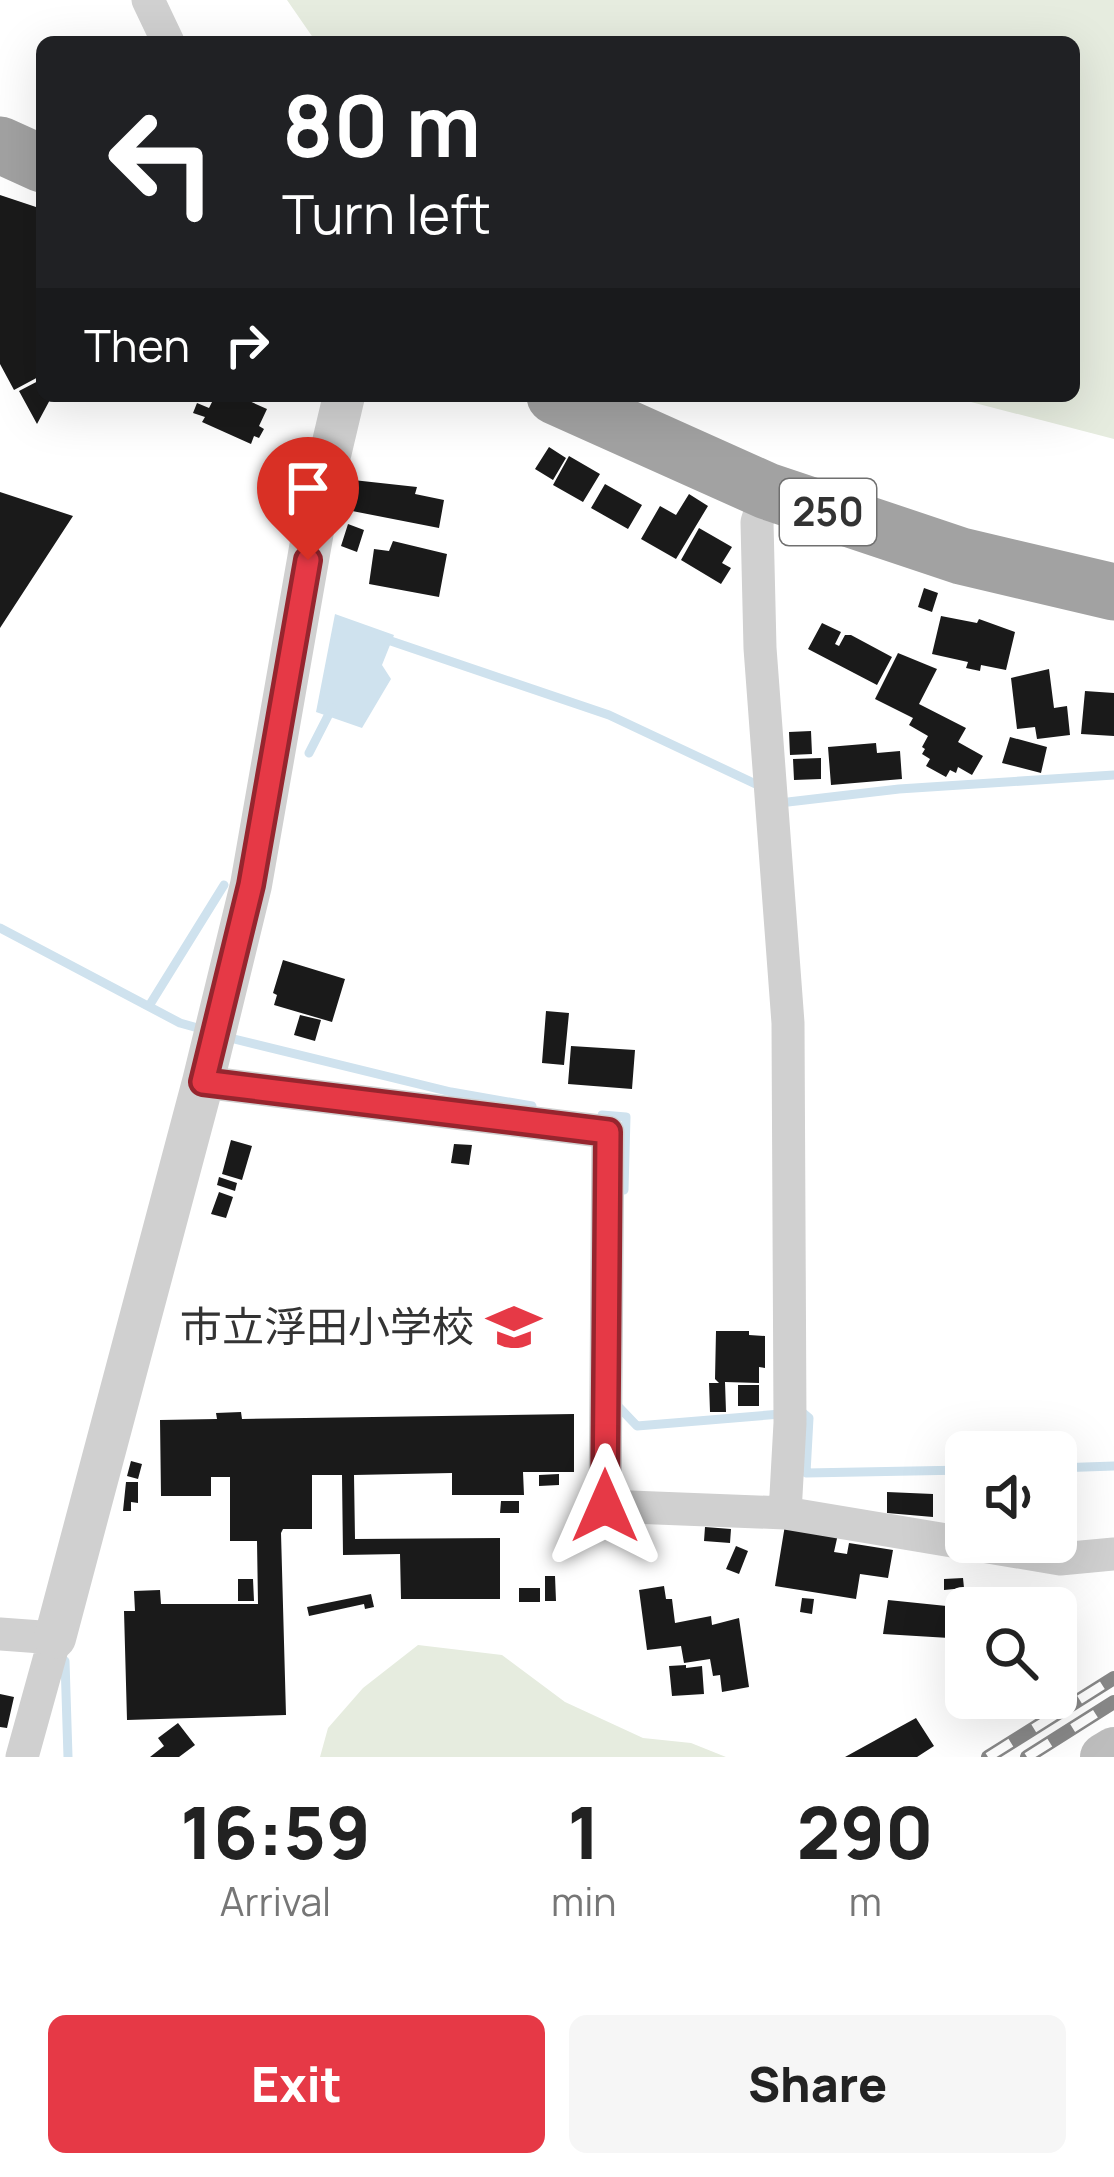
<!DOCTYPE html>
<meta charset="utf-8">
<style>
:root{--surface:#fff;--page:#f6f6f6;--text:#222;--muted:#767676;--accent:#e63946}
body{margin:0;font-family:Manrope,"Noto Sans JP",sans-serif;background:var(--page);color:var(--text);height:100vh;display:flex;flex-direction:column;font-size:45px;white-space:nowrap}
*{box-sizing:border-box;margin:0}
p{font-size:39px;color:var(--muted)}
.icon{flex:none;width:66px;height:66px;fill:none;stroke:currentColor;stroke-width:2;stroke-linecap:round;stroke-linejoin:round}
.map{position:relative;height:1757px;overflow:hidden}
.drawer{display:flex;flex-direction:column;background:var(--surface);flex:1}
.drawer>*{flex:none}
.guide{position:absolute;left:36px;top:36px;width:1044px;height:366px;border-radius:18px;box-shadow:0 12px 48px #0002;background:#202124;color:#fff;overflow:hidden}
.tools{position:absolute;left:945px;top:1431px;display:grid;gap:24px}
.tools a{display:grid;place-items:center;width:132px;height:132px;border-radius:18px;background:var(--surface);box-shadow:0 12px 48px #0002;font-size:60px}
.pin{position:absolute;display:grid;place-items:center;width:102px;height:102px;color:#fff;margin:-123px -51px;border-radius:50% 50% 50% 0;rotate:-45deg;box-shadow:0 0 12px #0007}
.pin .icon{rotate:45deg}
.me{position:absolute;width:132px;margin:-66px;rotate:0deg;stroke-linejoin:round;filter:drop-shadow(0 0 9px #0008)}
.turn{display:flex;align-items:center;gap:42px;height:252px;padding:0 48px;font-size:54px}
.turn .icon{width:156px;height:156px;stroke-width:2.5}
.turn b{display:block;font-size:84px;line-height:102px}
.then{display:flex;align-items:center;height:114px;padding:0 48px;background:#0003;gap:24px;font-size:45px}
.eta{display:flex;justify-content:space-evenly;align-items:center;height:204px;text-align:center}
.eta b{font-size:72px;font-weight:800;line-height:84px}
.primary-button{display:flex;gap:24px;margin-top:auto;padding:24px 48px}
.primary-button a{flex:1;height:138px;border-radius:18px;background:var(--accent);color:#fff;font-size:48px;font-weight:800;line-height:138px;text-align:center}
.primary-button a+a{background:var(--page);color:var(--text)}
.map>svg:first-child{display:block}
.green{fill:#e6ecdf}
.water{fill:#cfe2ee}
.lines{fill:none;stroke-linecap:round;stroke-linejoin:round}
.stream{stroke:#cfe2ee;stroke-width:9}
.building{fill:#1a1a1a}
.minor{stroke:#d0d0d0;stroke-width:33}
.tertiary{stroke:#d0d0d0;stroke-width:42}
.secondary{stroke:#bdbdbd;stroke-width:48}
.trunk{stroke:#a2a2a2;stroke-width:57}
.rail-casing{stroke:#888;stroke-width:14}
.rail{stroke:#fff;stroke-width:9;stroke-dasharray:27;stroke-linecap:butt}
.route-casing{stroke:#96252e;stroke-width:30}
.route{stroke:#e63946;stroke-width:21}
.labels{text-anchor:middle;stroke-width:12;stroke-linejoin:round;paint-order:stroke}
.shield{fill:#fff;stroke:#707070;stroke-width:3}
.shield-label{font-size:39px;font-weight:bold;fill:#333}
.poi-label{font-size:42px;fill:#333;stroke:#fff;text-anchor:end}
</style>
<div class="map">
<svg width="1114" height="1757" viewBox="0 0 1114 1757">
<rect width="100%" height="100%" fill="#fff"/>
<!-- green -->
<path class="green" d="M287 0H1114V439L948 396H1074V42H316Z
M418 1645 502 1655 565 1702 643 1738 691 1743 726 1757H320L328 1728 363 1688Z"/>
<!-- water -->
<path class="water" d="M335 614 394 635 382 665 391 679 362 728 316 712Z"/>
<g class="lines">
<!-- stream -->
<path class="stream" d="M382 638 609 715 762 787
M309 753 332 708
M788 802 899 789 1114 775
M0 928 180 1023 205 1030
M149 1006 224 885
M226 1037 451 1092 532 1106
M602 1115 626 1117 624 1190
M616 1404 637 1426 781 1414
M803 1413 809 1418 806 1473 966 1470
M1056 1468 1114 1466
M65 1661 68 1757"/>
</g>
<!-- building -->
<path class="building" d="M0 195 42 209V375L14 390 0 364Z
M42 379V396H52L37 424 19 391Z
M215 396H238L267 409 259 426 264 429 259 438 254 436 251 444 202 422 205 417 193 413 197 403 209 408Z
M549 447 566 458 553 480 535 469Z
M569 456 600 474 583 502 553 485Z
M353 480 417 487 415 494 444 500 439 528 347 510Z
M605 484 642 505 628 529 591 508Z
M0 492 73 516 0 628Z
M689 494 708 506 676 559 641 539 660 506 676 515Z
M348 524 364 530 357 552 341 546Z
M699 528 732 547 722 563 731 568 721 584 681 560Z
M393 541 447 554 439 597 369 584 374 549 389 551Z
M924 588 938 593 932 612 918 607Z
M941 616 977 623 979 619 1015 632 1006 670 981 665 980 671 966 668 968 662 932 654Z
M822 623 841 632 835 644 839 646 845 635H851L892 657 877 685 808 649Z
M898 653 937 669 919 704 966 728 958 742 983 756 972 775 958 767 956 773 950 770 946 777 926 766 930 759 922 754 925 749 922 747 928 736 909 725 913 718 875 699Z
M1049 669 1054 708 1067 706 1070 735 1037 739 1035 727 1017 729 1011 678Z
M1085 691 1114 693V736L1081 734Z
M811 731 812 754 790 755 789 732Z
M1010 737 1047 747 1041 773 1002 763Z
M876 743 877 753 900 751 902 779 831 785 828 747Z
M821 758V779L794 780 793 759Z
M283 960 345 979 332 1022 274 1005 277 995 273 993Z
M546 1011 569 1013 564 1065 542 1063Z
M300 1015 321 1020 315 1041 294 1035Z
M571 1046 635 1050 632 1089 568 1084Z
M231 1140 252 1146 242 1180 222 1174Z
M454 1144 472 1145 469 1165 451 1163Z
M219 1177 237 1183 235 1191 217 1185Z
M219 1192 233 1197 226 1218 211 1214Z
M716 1331H749V1335L765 1336V1368L759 1367V1383L725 1382 726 1412H710L709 1383H719L715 1379Z
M738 1385H759V1406H738Z
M241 1412 242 1419 574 1414V1472H523L524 1495H452V1473L354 1475 355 1539 500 1538V1599H401L400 1554 343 1555 342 1475H312V1529H283L281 1533 286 1715 127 1720 124 1611H135L134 1591 160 1590 161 1604H258L257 1541H230V1477H211V1496H161L160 1420 217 1419 216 1413Z
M131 1461 142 1464 138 1479 127 1476Z
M559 1474V1485L539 1486V1475Z
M126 1482H138V1503L131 1502V1511H123Z
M887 1492 933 1494V1517L887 1513Z
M501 1501H519V1513H500Z
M785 1525 838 1534 834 1552 847 1554 849 1543 893 1550 888 1578 860 1574 856 1599 775 1586Z
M705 1527 731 1529 730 1543 704 1541Z
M736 1546 748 1551 739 1574 726 1569Z
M545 1576H555L556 1601H545Z
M963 1578 964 1588 944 1590V1579Z
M238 1579H253L254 1601H238Z
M664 1586 666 1599H672L675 1623 711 1616 712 1625 739 1618 749 1687 722 1692 720 1675 713 1676 710 1659 684 1663 681 1646 647 1650 639 1590Z
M519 1588H540V1602H519Z
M371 1594 374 1607 365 1609 364 1604 309 1616 307 1607Z
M802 1598 814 1599 812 1614 800 1612Z
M888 1600 966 1608V1631L955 1633 966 1634V1639L883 1634Z
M686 1665V1668L702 1666 704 1694 672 1696 669 1666Z
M0 1694 14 1697 7 1728 0 1727Z
M916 1718 934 1746 917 1757H845Z
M178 1723 195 1745 179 1757H150L164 1746 158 1738Z"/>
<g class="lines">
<!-- minor -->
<path class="minor" d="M148 0 168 42
M767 491 757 522 760 648 788 1023 790 1423 785 1513
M203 1082 608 1132 605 1506 785 1513 1060 1559 1114 1554
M0 1634 55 1638 22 1757"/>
<!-- tertiary -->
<path class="tertiary" d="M55 1638 203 1082 251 885 316 514 344 396"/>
<!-- secondary -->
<path class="secondary" d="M1104 1757 1114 1751"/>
<!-- trunk -->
<path class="trunk" d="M0 145 42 164
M555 396 767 491 961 556 1114 592"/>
<defs>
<path id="rail" d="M988 1757 1114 1678
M1027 1757 1114 1702"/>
</defs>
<!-- rail casing -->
<use href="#rail" class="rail-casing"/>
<!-- rail -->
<use href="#rail" class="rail"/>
</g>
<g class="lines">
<defs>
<path id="route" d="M308 560 251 885 203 1082 608 1132 605 1506"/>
</defs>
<!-- route casing -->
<use href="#route" class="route-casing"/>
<!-- route -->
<use href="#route" class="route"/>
</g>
<!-- icons -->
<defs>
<symbol id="school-bare" viewBox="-9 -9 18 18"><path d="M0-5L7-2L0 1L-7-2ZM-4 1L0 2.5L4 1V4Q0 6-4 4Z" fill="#e63946" stroke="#fff" stroke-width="2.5" paint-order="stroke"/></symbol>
</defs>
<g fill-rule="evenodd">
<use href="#school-bare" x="476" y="1289" width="76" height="76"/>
</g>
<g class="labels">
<!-- shield labels -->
<rect class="shield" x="780" y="479" width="96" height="66" rx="9"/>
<g class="shield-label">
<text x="828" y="526">250</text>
</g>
<!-- poi labels -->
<g class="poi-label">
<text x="474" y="1342">市立浮田小学校</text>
</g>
</g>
</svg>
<div class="tools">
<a><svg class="icon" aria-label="sound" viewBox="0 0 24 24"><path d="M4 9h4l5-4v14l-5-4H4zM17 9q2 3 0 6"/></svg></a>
<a><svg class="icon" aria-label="search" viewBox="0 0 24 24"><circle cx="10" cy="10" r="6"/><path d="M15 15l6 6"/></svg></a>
</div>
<div class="pin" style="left:308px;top:560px;background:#d93025"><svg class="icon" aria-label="arrive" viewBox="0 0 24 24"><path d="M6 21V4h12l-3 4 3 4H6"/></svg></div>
<svg class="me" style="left:605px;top:1506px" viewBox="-20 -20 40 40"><path d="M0-17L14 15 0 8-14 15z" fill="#e63946" stroke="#fff" stroke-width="4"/></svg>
<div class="guide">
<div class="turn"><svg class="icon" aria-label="left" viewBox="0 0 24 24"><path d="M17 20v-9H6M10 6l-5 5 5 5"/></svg><div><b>80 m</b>Turn left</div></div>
<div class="then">Then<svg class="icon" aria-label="right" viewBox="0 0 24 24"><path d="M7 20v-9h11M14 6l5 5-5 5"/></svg></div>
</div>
</div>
<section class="drawer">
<div class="eta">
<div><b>16:59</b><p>Arrival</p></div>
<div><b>1</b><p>min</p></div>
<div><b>290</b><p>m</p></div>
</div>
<div class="primary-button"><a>Exit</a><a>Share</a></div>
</section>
